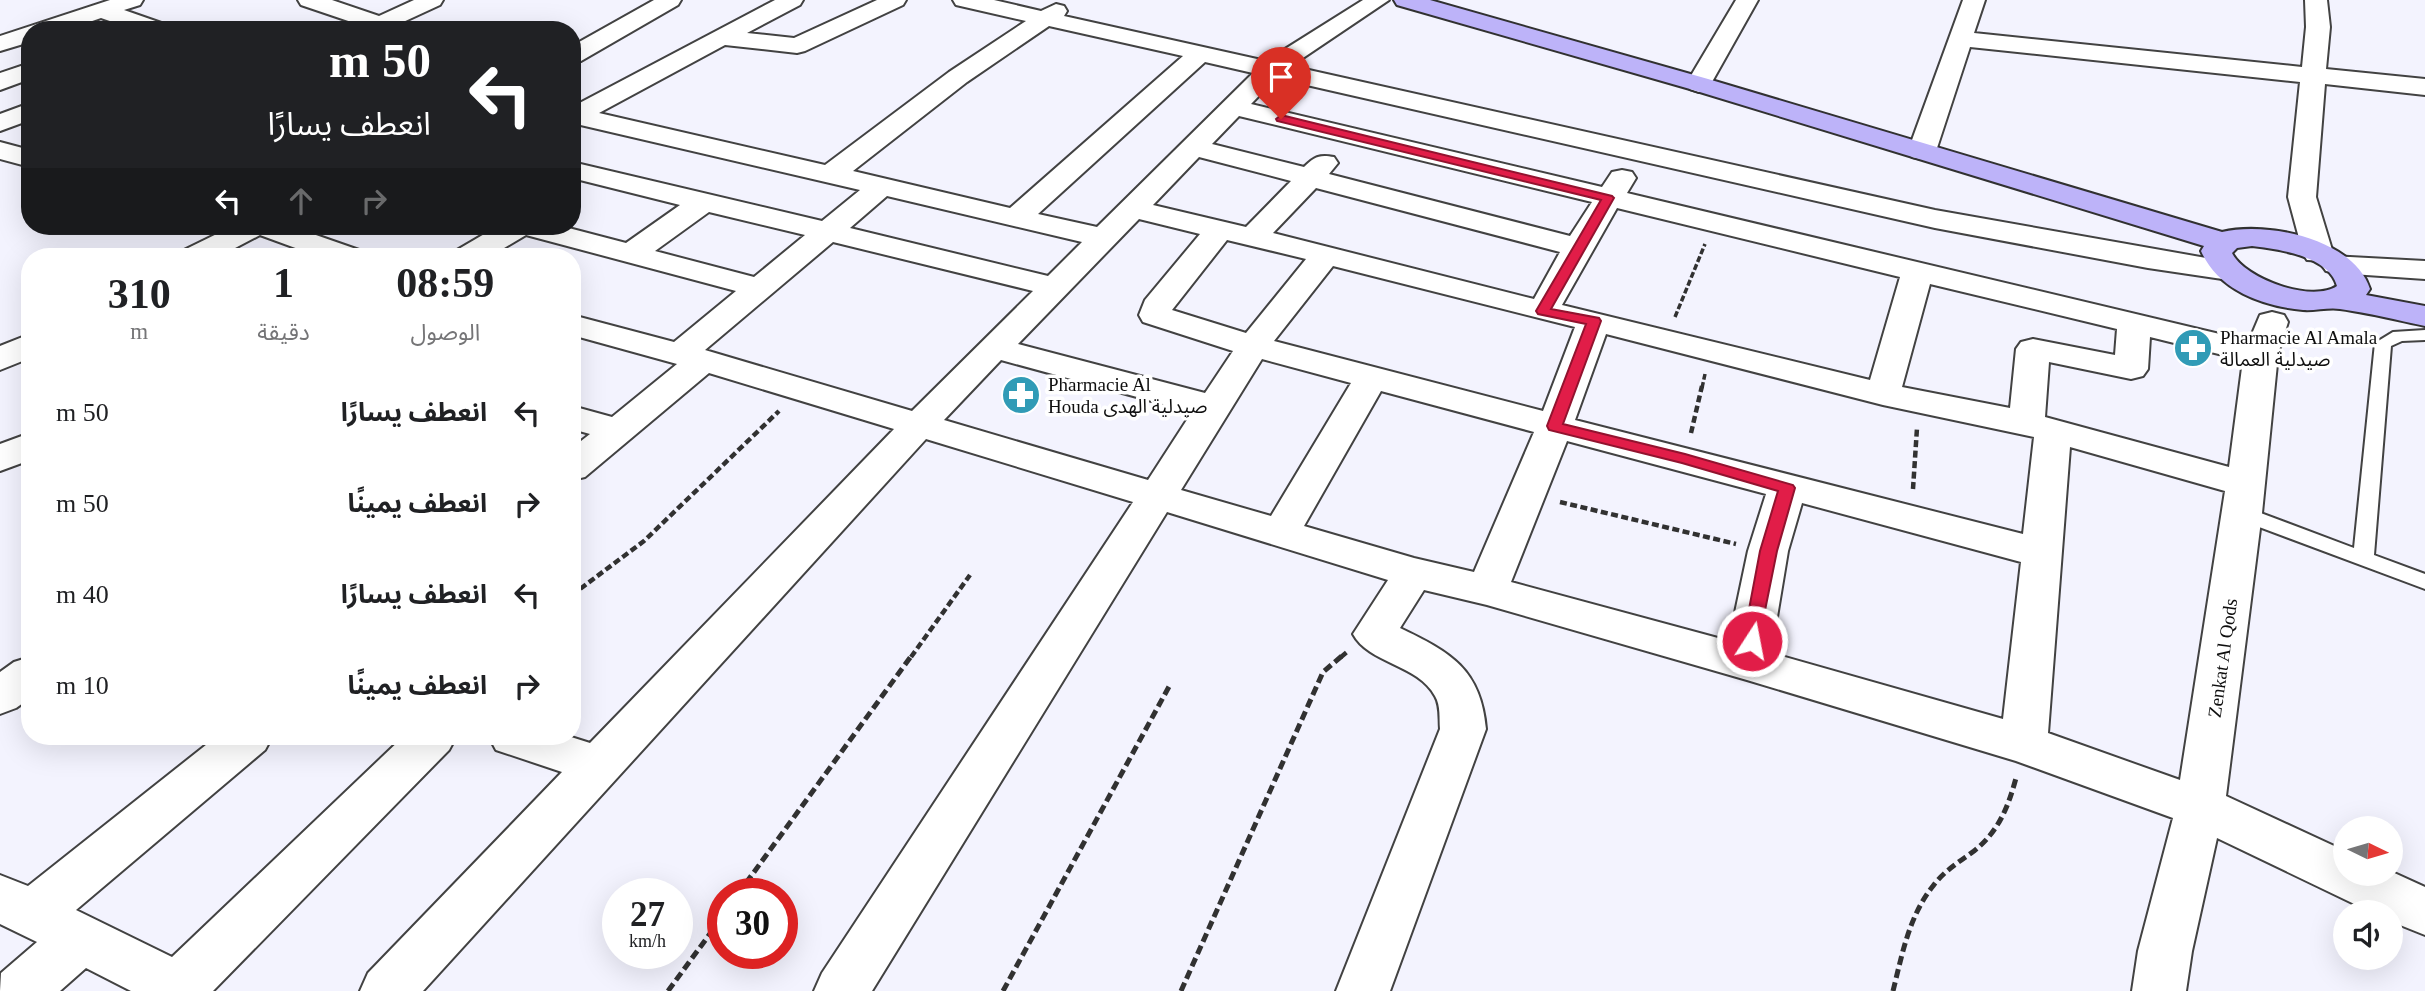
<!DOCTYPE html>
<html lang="ar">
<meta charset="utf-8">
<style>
:root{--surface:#fff;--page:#f6f6f6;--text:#202124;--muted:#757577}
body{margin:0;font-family:"Times New Roman","Noto Sans Arabic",serif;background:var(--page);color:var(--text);direction:rtl;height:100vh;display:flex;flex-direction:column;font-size:26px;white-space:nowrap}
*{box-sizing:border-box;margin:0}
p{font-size:23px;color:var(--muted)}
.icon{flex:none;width:38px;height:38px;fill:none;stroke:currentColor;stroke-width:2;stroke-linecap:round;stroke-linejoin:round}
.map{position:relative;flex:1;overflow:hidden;direction:ltr}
.sheet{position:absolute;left:21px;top:248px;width:560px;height:497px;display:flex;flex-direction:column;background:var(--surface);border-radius:28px;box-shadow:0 7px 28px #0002;direction:rtl}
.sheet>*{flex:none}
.banner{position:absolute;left:21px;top:21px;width:560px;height:214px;border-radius:28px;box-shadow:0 7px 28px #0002;direction:rtl;background:#202124;color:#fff;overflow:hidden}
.needle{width:46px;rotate:95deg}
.tools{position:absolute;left:2333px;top:816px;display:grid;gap:14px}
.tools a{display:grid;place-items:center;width:70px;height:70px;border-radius:50%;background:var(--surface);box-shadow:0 7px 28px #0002;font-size:35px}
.speed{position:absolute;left:602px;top:878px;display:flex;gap:14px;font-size:35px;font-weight:700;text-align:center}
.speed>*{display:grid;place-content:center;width:91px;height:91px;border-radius:50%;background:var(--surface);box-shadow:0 7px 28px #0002;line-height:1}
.speed small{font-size:18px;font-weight:400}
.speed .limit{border:10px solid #d22;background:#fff;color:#111}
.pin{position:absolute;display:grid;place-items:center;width:60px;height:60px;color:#fff;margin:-72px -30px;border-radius:50% 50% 50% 0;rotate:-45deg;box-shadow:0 0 7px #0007}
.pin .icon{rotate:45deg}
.me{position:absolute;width:77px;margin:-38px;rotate:11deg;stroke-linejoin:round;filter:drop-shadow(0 0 5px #0008)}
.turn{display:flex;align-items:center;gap:24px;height:147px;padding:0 35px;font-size:32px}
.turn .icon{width:91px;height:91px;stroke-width:2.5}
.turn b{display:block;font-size:49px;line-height:60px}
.lanes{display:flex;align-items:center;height:66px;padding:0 35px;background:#0003;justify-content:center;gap:35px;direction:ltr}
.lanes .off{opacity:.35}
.eta{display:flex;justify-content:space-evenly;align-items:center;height:119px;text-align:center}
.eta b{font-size:42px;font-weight:600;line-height:49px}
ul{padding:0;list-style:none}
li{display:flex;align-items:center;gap:21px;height:91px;padding:0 35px}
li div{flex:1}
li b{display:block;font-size:26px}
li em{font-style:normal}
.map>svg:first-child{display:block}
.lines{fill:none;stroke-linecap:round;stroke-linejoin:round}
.lane-casing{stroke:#424242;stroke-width:4}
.street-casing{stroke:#424242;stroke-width:4}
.secondary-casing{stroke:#313131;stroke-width:4}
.path-far2{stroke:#313131;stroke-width:3.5;stroke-dasharray:6 2.5;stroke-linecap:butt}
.path-far1{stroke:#313131;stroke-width:4.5;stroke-dasharray:7 3.5;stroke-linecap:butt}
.path{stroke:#313131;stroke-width:5;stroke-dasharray:9 4.5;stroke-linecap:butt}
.lane{fill:#fff;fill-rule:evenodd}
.street{fill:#fff;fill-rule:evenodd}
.secondary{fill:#bdb3f9;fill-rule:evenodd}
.route{fill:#e11d48;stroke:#92132f;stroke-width:2}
.labels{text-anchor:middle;stroke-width:7;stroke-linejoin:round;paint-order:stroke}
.poi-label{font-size:19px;fill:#0f0f0f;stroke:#fff;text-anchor:start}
.street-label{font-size:19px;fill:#0f0f0f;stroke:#fff}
</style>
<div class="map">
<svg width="2425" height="991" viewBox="0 0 2425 991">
<rect width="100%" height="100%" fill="#f3f3fe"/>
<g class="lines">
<defs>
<path id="lane" d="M2425 330V340L2402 341 2391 346 2374 555 2425 574V589L2235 518 2232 513 2235 508 2242 506 2354 548 2375 343 2393 332Z"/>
<path id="street" d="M110 0H143L140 5 124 10 167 25 171 30H136L101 18 66 30H30V42L0 51V36Z
M298 0H332L379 16 414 0H443L440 5 401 23 412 30H375L301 5Z
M654 0H681L678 5 581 61 572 63V46Z
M775 0H803L800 5 747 33 794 38 877 0H906L903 5 805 51 797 53 725 45 599 113 825 165 949 72 1026 21 956 5 953 0H994L1041 11 1056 4 1064 6 1067 11 1064 16 1266 61 1363 0H1389L1291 66 1935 210 2240 264 2245 271 2240 278 2229 280 2148 268 1935 228 1276 78 1251 104 1602 187 1612 172 1622 170 1632 172 1636 178 1627 193 2249 341 2260 315 2272 312 2284 315 2288 322 2278 354 2262 513 2226 796 2345 851V873L2390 871 2425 887V935L2390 921V912H2371L2217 838 2192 951 2186 991H2132L2138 951 2173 818 2016 761 1747 680 1487 605 1424 590 1400 628C1450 652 1481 669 1486 729L1390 991H1336L1440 729C1439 718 1441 706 1435 696 1418 664 1369 664 1353 634L1388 580 1167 512 872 991H814L822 973 1133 502 926 439 423 991H360L368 973 562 772 496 750 489 737H571L590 743 894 429 709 373 585 477 572 480V448L590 434 572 429V406L612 417 677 364 572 335V315L674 342 736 291 526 235 489 257H453L457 250 498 226H561L626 243 680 205 572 178V162L822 221 860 190 572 123V107ZM1049 26 1183 56 1010 208 853 171 967 82ZM1205 62 1253 73 1097 227 1038 214ZM1239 116 1592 202 1570 236 1329 174 1338 163 1334 157C1319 154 1314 157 1304 167L1212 144ZM1199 157 1291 181 1246 227 1153 205ZM1316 188 1560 252 1534 299 1273 233ZM887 196 1082 242 1048 276 850 228ZM1617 208 1900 277 1870 380 1562 305ZM709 212 805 235 754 277 655 251ZM1139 219 1200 234 1145 300 1139 315 1143 322 1233 351 1205 393 1018 344ZM1227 240 1306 259 1246 333 1172 310ZM833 242 1033 291 912 411 705 350ZM1333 266 1575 327 1543 411 1274 341ZM1930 284 2117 329 2115 355 2033 339 2021 342 2016 349 2010 408 1902 387ZM1606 334 1883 405 2034 437 2023 534 1575 420ZM2150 337 2243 360 2229 467 2045 417 2049 362 2131 379 2143 376 2148 369ZM1262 359 1351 383 1271 516 1181 490ZM1001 360 1192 412 1148 480 944 420ZM1381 391 1534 432 1474 572 1414 558 1304 526ZM1567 441 1766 494 1748 551 1729 641 1511 582ZM2070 447 2225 491 2180 780 2048 733ZM1802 503 2021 562 2003 719 1771 653 1788 551Z
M1736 0H1758L1708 89 1699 92 1690 89 1686 84Z
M1963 0H1985L1974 33 2302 67 2306 27 2305 0H2327L2330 27 2326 69 2425 79V95L2325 84 2316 197 2333 253 2331 256 2425 261V279L2337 273 2326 271 2321 264 2324 261 2307 260 2303 253 2288 197 2300 82 1970 47 1936 151 1932 157 1922 159 1912 157 1908 151Z
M30 63V79L0 90V73Z
M30 103V120L0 131V114Z
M0 142 30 150V167L0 159Z
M233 226H290L359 250 363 257H320L260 235 218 257H180L184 250Z
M30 334V358L0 370V346Z
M30 433V460L0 471V444Z
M30 657V698L16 708 0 714V672L14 662Z
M216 737H272L265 750 76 910 172 957 403 737H456L449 750 213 991H131L86 968 60 991H0L1 973 37 942 0 924V875L28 886Z"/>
<path id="secondary" d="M1394 0H1430L1708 79 2222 232C2268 221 2354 239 2370 289L2366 295 2425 306V326C2397 320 2369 313 2340 309 2329 307 2315 311 2303 310 2262 306 2218 290 2201 251L2204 246 1690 89 1397 5ZM2252 246C2278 249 2329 256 2337 286 2312 303 2245 279 2232 253L2237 248Z"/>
</defs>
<!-- lane casing -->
<use href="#lane" class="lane-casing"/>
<!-- street casing -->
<use href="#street" class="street-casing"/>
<!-- secondary casing -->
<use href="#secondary" class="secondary-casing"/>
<!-- path-far2 -->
<path class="path-far2" d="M1675 317 1705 244
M1702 388 1705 374"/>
<!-- path-far1 -->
<path class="path-far1" d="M1691 433 1702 386
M1913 489 1917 428
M1560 502 1736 544
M572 595 644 541 779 411
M911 657 970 575
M1341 657 1347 652"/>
<!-- path -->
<path class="path" d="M738 894 912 655
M668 991 723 916
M1003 991 1171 683
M1181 991 1323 672 1343 655
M1893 991C1902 955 1909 916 1933 886 1944 871 1959 862 1974 851 1998 832 2008 808 2016 778"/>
<!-- lane -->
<use href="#lane" class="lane"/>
<!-- street -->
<use href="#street" class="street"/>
<!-- secondary -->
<use href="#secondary" class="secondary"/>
</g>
<!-- route -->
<path class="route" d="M1281 115 1612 196 1614 198 1551 309 1599 318 1601 321 1563 424 1685 454 1793 485 1795 488 1777 551 1758 645H1745L1743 641 1760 551 1778 491 1682 463 1549 430 1547 426 1586 324 1538 314 1536 311 1601 200 1277 121 1276 119Z"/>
<!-- icons -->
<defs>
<symbol id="pharmacy-disc" viewBox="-11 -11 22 22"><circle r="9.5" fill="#319bb6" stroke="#fff"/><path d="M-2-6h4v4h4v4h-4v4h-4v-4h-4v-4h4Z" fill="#fff"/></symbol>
</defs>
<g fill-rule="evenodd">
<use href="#pharmacy-disc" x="2171" y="326" width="44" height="44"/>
<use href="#pharmacy-disc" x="999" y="373" width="44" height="44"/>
</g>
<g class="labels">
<!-- poi labels -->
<g class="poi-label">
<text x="2220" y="344">Pharmacie Al Amala<tspan x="2220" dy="22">صيدلية العمالة</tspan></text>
<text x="1048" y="391">Pharmacie Al<tspan x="1048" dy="22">Houda صيدلية الهدى</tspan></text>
</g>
<!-- street labels -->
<g class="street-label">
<text transform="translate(2222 658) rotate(-82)" y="7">Zenkat Al Qods</text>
</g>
</g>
</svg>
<div class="tools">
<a><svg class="needle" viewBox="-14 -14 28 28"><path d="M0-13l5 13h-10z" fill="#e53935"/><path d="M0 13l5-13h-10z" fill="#757577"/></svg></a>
<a><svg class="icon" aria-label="sound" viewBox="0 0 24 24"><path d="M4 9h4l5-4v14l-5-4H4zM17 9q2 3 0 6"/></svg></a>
</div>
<div class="speed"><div>27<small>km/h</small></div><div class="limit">30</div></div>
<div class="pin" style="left:1281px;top:119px;background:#d93025"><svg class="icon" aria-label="arrive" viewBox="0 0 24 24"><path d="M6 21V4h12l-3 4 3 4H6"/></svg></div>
<svg class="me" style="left:1752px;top:641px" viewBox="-20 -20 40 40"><circle r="17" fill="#e11d48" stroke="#fff" stroke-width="3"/><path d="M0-11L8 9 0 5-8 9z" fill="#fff"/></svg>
<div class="banner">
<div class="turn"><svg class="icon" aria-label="left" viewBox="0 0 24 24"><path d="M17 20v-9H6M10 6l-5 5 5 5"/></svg><div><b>50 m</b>انعطف يسارًا</div></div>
<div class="lanes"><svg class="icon" aria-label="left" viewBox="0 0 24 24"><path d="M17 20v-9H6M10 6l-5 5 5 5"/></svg><svg class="icon off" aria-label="ahead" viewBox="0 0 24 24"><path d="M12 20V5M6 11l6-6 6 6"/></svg><svg class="icon off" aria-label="right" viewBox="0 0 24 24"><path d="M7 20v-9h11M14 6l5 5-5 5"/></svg></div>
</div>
<section class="sheet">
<div class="eta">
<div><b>08:59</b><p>الوصول</p></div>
<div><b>1</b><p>دقيقة</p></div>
<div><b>310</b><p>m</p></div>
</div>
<ul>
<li><svg class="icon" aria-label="left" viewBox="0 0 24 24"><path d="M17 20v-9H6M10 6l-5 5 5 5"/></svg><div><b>انعطف يسارًا</b></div><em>50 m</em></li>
<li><svg class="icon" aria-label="right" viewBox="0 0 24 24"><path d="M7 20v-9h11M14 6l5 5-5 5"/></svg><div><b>انعطف يمينًا</b></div><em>50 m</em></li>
<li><svg class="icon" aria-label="left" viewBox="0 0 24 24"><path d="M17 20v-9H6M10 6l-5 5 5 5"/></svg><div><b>انعطف يسارًا</b></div><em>40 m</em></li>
<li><svg class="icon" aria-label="right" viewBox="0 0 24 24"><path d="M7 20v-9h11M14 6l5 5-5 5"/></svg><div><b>انعطف يمينًا</b></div><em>10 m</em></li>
</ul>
</section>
</div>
